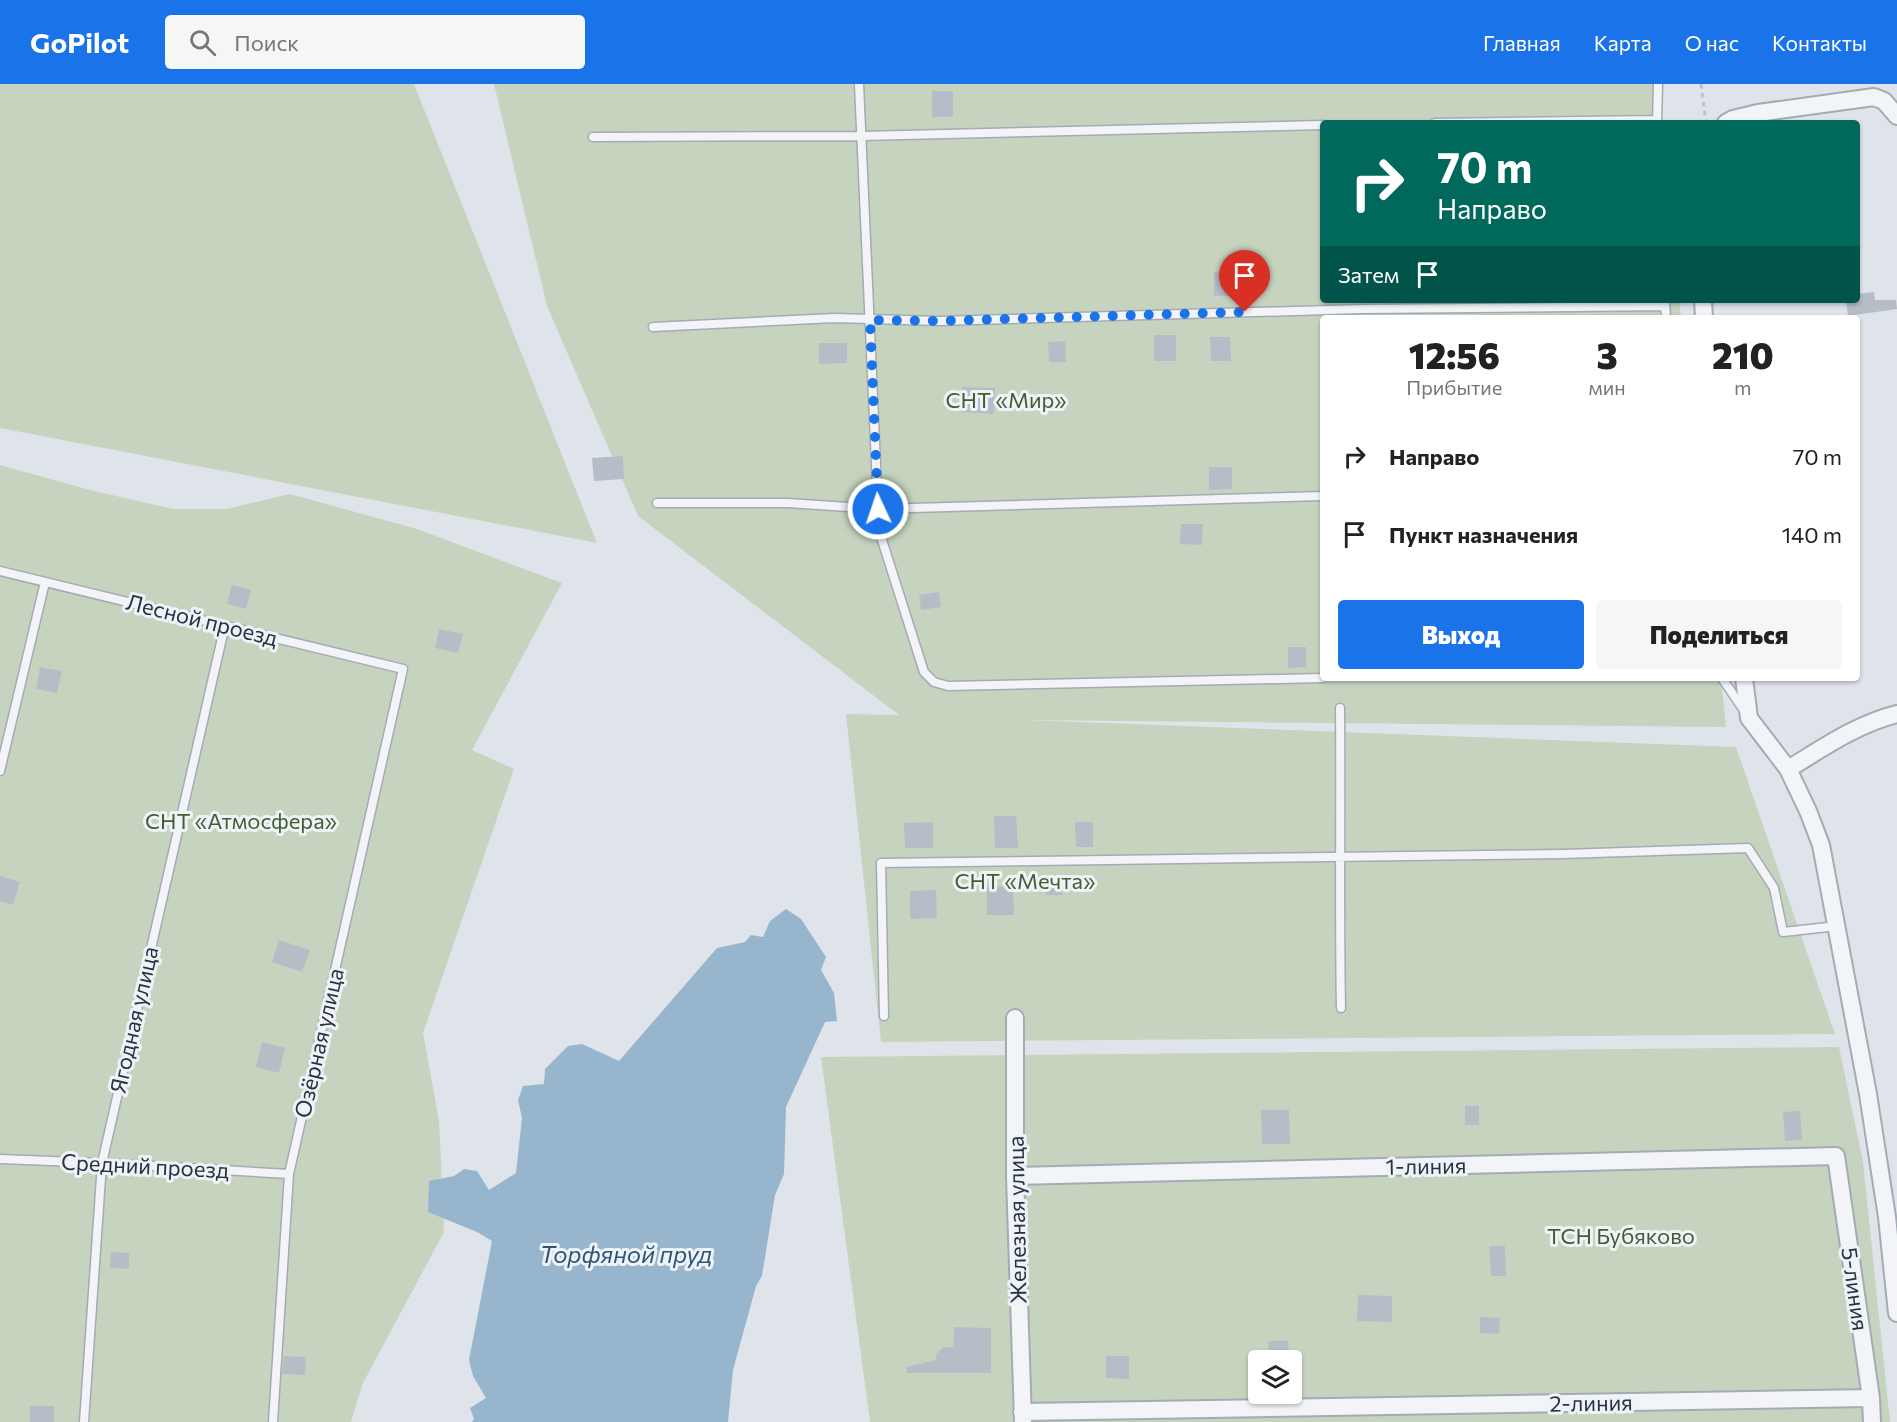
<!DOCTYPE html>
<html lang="ru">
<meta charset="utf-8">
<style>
:root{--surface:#fff;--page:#f6f6f6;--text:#222;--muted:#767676;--accent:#1a73e8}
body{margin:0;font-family:Commissioner,sans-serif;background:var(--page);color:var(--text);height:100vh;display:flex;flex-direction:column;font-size:22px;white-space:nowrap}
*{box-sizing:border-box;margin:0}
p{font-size:20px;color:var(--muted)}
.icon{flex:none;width:33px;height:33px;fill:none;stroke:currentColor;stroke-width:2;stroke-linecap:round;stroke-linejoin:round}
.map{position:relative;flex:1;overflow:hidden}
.panel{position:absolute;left:1320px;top:231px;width:540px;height:366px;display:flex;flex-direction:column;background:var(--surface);border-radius:6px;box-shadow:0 2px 4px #0004}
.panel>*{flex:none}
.top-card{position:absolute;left:1320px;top:36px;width:540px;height:183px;border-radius:6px;box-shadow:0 2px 4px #0004;background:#00695c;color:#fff;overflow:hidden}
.tools{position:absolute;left:1248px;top:1266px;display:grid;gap:12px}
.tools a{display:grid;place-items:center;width:54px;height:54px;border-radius:6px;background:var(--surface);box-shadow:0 2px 4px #0004;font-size:30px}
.pin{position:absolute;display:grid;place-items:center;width:51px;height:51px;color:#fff;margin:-62px -26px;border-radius:50% 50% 50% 0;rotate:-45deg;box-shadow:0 0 6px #0007}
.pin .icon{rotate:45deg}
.me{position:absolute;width:66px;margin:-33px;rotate:357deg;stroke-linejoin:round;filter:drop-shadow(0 0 4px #0008)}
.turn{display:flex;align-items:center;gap:21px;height:126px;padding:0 18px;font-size:27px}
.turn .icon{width:78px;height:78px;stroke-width:2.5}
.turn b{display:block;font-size:42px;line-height:51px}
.then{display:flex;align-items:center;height:57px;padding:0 18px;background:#0003;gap:12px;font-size:22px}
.eta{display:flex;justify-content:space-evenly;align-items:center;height:102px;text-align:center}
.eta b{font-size:36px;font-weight:800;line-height:42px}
.primary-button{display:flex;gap:12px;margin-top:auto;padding:12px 18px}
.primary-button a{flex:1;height:69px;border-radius:6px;background:var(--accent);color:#fff;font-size:24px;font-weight:800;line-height:69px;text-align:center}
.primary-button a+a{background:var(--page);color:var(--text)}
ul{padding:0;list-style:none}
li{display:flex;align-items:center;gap:18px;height:78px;padding:0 18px}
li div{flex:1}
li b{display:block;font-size:22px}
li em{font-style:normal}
header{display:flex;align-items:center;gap:36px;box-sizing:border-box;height:84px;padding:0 30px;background:var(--accent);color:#fff}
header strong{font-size:28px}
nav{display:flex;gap:33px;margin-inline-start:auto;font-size:21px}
.search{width:420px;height:54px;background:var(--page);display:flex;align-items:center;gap:15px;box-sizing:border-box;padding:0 21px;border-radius:6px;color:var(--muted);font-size:22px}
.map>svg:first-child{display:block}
.green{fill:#c6d4bf;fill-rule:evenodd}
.water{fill:#97b5cd}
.building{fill:#b6bdc7}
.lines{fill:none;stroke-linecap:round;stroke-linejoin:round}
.lane-casing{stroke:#a4abb4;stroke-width:11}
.street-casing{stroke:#a4abb4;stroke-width:20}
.path{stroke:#bdc2c8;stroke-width:3;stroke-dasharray:4.5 4.5;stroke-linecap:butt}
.lane{stroke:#f2f4f7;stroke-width:8}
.street{stroke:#f2f4f7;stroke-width:16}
.route{stroke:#1a73e8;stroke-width:10;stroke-dasharray:0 18}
.labels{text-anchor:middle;stroke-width:6;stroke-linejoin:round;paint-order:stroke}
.park-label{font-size:22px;fill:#3e5f32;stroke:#eff3f7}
.street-label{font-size:22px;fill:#263342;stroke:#eff3f7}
.water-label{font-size:24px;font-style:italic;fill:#2d557a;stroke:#eff3f7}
</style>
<header>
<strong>GoPilot</strong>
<div class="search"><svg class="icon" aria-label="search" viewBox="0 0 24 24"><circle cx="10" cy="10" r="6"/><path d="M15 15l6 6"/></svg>Поиск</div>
<nav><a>Главная</a><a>Карта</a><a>О нас</a><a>Контакты</a></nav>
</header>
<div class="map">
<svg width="1897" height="1338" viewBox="0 0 1897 1338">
<rect width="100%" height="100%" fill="#dfe4ea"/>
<!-- green -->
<path class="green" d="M0 0H414L597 459 0 344Z
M494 0H1656L1660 39H1323V216H1679L1681 234H1323V594H1721L1726 643 1026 636 1736 663 1835 950 881 958 846 630 899 631 638 432 547 222Z
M0 381 90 406 173 425H226L290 410 417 445 562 499 472 666 514 685 423 949 439 1037 444 1148 363 1299 351 1338H0Z
M1839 963 1863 1078 1890 1338H870L821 973ZM1258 1276H1292V1310H1258Z"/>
<!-- water -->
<path class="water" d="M786 825 801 835 826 873 821 886 834 909 837 937 825 938 786 1023 784 1090 775 1111 762 1192 756 1202 733 1286 728 1338H472L474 1335 470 1324 486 1314 473 1292 469 1276 492 1157 477 1148 428 1128 429 1097 454 1092 464 1085 477 1087 489 1106 516 1089 522 1034 518 1016 523 1002 544 1000 545 985 568 962 582 960 619 977 717 864 745 858 751 851 763 853 770 837Z"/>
<!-- building -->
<path class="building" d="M932 7H953V33H932Z
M1214 188 1231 189V212H1214Z
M1874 208 1875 216H1896L1897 225 1848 232 1846 216H1857V210Z
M1154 251H1176V277H1154Z
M1210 253H1230L1231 277H1211Z
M1065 257 1066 278H1049L1048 258Z
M819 259H847V279L819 280Z
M962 303 995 304 994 330 961 328Z
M623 372 624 395 594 397 592 374Z
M1209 383H1232V405L1209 406Z
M1181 440H1203L1202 461 1180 460Z
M232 501 251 506 246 525 227 520Z
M939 508 941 523 921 526 919 511Z
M439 545 463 550 458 569 435 564Z
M1288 563H1306V583L1288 584Z
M40 583 62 587 57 609 36 605Z
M994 732H1016L1018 764H995Z
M933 738V764H905L904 739Z
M1075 738H1093V763H1076Z
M0 792 20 798 13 821 0 817Z
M1046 796H1062V811H1046Z
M1013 802 1014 831H987V803Z
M936 806 937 834 910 835V807Z
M279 856 310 866 302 888 272 878Z
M262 958 285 964 279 989 256 983Z
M1465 1022H1479V1041H1465Z
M1261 1026H1289L1290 1060H1262Z
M1800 1027 1802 1056 1785 1057 1783 1028Z
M1489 1162H1505L1506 1192H1491Z
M111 1168 129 1169V1185L110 1184Z
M1358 1211 1392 1212V1238L1357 1237Z
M1480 1233 1500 1234 1499 1250 1480 1249Z
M954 1243 991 1244V1289H907L906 1283 936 1276V1270L944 1263H953Z
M1268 1257H1288L1289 1276H1269Z
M284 1272 306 1273 305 1291 282 1290Z
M1106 1272H1129V1295L1106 1294Z
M30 1322H54V1338H30Z"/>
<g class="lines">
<defs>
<path id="lane" d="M859 0 878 425 882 456 924 588 934 598 948 602 1323 594
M1435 39 1656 36
M1657 39 1658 0
M593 53 862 52 1323 41
M1665 216 1666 234
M653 243 835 234 939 237 1363 225 1665 222
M657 419H788L878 425 1323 412
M0 487 403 585 289 1090 273 1338
M1722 594 1745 628
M1340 624C1341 724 1339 824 1341 924
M0 687 45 498
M884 932 881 779 1563 770 1748 764 1774 804 1783 848 1837 842
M0 1075 102 1079 289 1090
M84 1338 102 1079 225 541"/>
<path id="street" d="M1726 39 1733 35 1758 29 1874 13 1884 17 1897 32
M1703 216 1704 234
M1744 594 1749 634 1788 685 1808 727 1821 761 1868 1010 1887 1133 1897 1229
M1788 685C1823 664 1857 640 1897 630
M1015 934V1092L1023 1337
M1015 1092 1836 1072 1871 1314 1872 1338
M1022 1328 1871 1314"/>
</defs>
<!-- lane casing -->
<use href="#lane" class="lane-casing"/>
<!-- street casing -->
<use href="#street" class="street-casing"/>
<!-- path -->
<path class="path" d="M1701 0 1706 39"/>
<!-- lane -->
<use href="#lane" class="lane"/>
<!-- street -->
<use href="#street" class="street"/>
</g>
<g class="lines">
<!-- route -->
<path class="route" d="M878 425 870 236 939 237 1245 228"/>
</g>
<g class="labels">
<!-- park labels -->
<g class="park-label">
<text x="1006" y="324">СНТ «Мир»</text>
<text x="241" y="745">СНТ «Атмосфера»</text>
<text x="1025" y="805">СНТ «Мечта»</text>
<text x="1621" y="1160">ТСН Бубяково</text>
</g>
<!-- street labels -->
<g class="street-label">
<text transform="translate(202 536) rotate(14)" y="8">Лесной проезд</text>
<text transform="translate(134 936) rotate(-77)" y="8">Ягодная улица</text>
<text transform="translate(319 959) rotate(-77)" y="8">Озёрная улица</text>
<text transform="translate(145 1082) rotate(3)" y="8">Средний проезд</text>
<text transform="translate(1426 1082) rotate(-1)" y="8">1-линия</text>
<text transform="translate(1017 1136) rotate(-91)" y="8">Железная улица</text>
<text transform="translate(1855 1205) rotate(82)" y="8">5-линия</text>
<text transform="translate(1591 1319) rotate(-1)" y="8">2-линия</text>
</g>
<!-- water labels -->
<g class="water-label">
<text x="626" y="1179">Торфяной пруд</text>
</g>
</g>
</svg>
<div class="tools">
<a><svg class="icon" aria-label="layers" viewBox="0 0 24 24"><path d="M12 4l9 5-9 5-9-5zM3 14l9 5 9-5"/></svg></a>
</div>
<div class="pin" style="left:1245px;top:228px;background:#d93025"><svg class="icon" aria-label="arrive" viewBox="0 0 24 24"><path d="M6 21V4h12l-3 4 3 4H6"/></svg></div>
<svg class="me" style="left:878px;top:425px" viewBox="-20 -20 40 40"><circle r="17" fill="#1a73e8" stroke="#fff" stroke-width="3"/><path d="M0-11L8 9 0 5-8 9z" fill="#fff"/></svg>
<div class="top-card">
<div class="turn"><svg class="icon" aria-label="right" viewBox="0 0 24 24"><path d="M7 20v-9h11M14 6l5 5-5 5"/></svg><div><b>70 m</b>Направо</div></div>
<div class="then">Затем<svg class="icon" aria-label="arrive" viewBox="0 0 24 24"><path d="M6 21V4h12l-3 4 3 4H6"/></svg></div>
</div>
<section class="panel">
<div class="eta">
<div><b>12:56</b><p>Прибытие</p></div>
<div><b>3</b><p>мин</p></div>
<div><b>210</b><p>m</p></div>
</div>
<ul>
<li><svg class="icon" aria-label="right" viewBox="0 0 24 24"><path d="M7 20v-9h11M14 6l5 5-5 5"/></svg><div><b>Направо</b></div><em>70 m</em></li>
<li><svg class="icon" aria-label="arrive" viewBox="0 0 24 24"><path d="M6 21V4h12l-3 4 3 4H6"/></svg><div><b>Пункт назначения</b></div><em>140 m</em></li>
</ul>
<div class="primary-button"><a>Выход</a><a>Поделиться</a></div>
</section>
</div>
